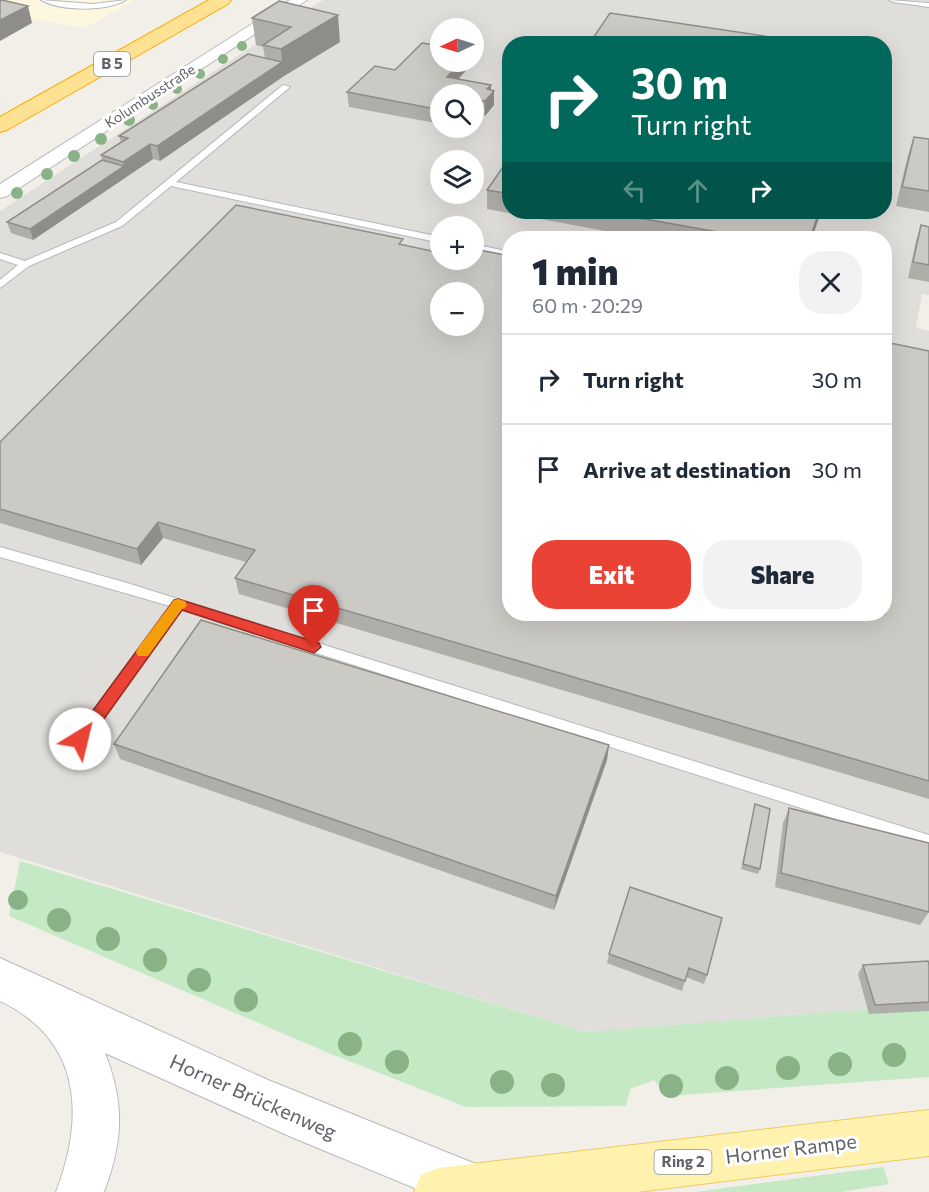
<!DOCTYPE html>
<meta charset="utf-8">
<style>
:root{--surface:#fff;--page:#f2f2f3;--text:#1f2937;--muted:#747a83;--line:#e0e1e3;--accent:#ea4335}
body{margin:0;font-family:Commissioner,sans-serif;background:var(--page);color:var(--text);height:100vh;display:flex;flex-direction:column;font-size:22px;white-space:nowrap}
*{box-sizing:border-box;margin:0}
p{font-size:20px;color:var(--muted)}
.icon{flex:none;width:33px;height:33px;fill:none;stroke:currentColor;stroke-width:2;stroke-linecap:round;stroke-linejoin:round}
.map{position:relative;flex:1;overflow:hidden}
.sheet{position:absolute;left:502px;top:231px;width:390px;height:390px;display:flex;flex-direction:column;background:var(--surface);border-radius:24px;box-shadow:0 6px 24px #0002}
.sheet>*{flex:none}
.hud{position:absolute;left:502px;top:36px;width:390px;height:183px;border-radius:24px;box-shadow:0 6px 24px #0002;background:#00695c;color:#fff;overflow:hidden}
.needle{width:39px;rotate:266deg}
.tools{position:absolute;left:430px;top:18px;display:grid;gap:12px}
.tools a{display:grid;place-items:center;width:54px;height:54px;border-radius:50%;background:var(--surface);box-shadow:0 6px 24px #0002;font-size:30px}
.pin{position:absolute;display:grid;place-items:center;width:51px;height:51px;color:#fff;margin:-62px -26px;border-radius:50% 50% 50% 0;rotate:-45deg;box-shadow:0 0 6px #0007}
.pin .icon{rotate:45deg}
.me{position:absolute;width:66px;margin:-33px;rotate:36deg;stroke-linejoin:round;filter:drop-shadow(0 0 4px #0008)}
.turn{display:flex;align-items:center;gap:21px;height:126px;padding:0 30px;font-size:27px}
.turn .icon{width:78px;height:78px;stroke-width:2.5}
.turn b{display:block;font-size:42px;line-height:51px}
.lanes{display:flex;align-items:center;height:57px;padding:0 30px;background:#0003;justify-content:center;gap:30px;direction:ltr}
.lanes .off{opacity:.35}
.round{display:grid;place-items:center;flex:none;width:63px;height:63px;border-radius:24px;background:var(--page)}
.headline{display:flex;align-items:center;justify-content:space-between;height:102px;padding:0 30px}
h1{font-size:36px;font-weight:800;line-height:45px}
.primary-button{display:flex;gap:12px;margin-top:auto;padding:12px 30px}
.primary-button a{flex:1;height:69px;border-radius:24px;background:var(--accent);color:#fff;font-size:24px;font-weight:800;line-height:69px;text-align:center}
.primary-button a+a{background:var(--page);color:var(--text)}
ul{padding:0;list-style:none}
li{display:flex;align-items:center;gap:18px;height:90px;padding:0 30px;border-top:2px solid var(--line)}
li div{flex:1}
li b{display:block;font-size:22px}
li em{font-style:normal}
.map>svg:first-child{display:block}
.commercial{fill:#fef7e0}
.industrial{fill:#e0deda;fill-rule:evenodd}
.green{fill:#c5e8c5}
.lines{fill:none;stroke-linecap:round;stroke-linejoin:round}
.lane-casing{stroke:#b5b8bc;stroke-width:2}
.street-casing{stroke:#b5b8bc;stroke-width:2}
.secondary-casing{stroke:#b6babf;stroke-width:2}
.primary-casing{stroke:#f2c960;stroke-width:2}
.highway-casing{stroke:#f9ab00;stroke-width:2}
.lane{fill:#fff;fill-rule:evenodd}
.street{fill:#fff;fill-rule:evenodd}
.secondary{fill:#fff;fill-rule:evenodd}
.primary{fill:#fff2af;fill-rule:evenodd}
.highway{fill:#fde293;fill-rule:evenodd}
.tree{fill:#89b387}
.wall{fill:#afaea9}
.shaded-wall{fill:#8f8d8a}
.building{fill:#cccac5;stroke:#8f8d8a;stroke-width:1.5;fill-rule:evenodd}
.route{fill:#ea4335;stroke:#982c22;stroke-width:1.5}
.slow{fill:#f59e0b}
.labels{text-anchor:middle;stroke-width:6;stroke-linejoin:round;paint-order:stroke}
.far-street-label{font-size:14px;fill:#5f6368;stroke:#fff}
.shield{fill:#fff;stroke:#8f9295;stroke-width:1.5}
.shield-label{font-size:15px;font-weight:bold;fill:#5f6368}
.near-street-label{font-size:20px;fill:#5f6368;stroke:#fff}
</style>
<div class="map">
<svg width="929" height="1192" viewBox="0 0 929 1192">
<rect width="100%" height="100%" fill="#f1efe8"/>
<!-- commercial -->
<path class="commercial" d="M0 0H135L84 28 0 13Z"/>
<!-- industrial -->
<path class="industrial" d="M323 0H929V295L922 294 916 328 929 331V1004L586 1032 0 852V211ZM441 28H474V62H441ZM510 44H885V212H510ZM441 94H474V128H441ZM441 160H474V194H441ZM441 226H474V260H441ZM510 238H885V614H510ZM441 292H474V326H441Z"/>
<!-- green -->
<path class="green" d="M20 861 586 1032 929 1004V1077L667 1096 654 1080 630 1089 626 1106 466 1107 331 1054 9 916Z
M883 1167 889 1184 841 1192H695Z"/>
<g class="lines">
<defs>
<path id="lane" d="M41 0 93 4 126 0C106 12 61 11 41 0Z
M889 0 929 3V7L893 2Z
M283 85 290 87 176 182 441 237V243L171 186 122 226 29 266 0 288V280L18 265 0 259V253L25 261 116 222Z
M474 244 510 252V258L474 250Z
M0 547 127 583 929 835V849L182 610 85 743 80 745 75 743 72 739 75 735 170 606 0 557Z"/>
<path id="street" d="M290 0H307L7 196 0 198V184Z"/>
<path id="secondary" d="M0 958 268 1080 488 1169 495 1186 493 1192H424L289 1136 105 1053C125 1104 123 1141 104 1192H56C85 1116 82 1040 0 1001Z"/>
<path id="primary" d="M929 1110V1156L637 1192H414L421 1175 438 1168Z"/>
<path id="highway" d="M209 0H231L228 4 7 130 0 132V117Z"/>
</defs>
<!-- lane casing -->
<use href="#lane" class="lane-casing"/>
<!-- street casing -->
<use href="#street" class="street-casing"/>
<!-- secondary casing -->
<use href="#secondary" class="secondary-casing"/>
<!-- primary casing -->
<use href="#primary" class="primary-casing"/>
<!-- highway casing -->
<use href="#highway" class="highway-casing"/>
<!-- lane -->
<use href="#lane" class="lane"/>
<!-- street -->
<use href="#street" class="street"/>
<!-- secondary -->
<use href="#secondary" class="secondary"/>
<!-- primary -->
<use href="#primary" class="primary"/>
<!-- highway -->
<use href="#highway" class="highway"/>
</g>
<!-- trees -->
<g class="tree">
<circle cx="242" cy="46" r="5"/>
<circle cx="223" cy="59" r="5"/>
<circle cx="200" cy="74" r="5"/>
<circle cx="177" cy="89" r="5"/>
<circle cx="153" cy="105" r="5"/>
<circle cx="129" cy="120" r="6"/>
<circle cx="101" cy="139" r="6"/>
<circle cx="74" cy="156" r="6"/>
<circle cx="47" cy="174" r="6"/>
<circle cx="17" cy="193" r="6"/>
<circle cx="18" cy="900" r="10"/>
<circle cx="59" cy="920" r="12"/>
<circle cx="108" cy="939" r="12"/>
<circle cx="155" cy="960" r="12"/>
<circle cx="199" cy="980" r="12"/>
<circle cx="246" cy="1000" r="12"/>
<circle cx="350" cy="1044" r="12"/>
<circle cx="894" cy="1055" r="12"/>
<circle cx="397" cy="1062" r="12"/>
<circle cx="840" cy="1064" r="12"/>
<circle cx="788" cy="1068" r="12"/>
<circle cx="727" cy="1078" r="12"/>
<circle cx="502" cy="1082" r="12"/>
<circle cx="553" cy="1085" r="12"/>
<circle cx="671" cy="1086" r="12"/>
</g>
<!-- wall -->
<path class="wall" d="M279 1 340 42 284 76 160 161 153 159 33 240 11 233 7 222 102 160 101 155 121 142 119 136 265 58 263 47 256 45 252 18Z
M471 65 458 79 491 85V90L494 105 485 116 478 115 441 94V124L349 107 347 92Z
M914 137 929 139V212L896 206 908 155Z
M510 157V212H821L812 238H643L487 209V190Z
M921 225 929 227V282L908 278 916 241Z
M403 245 510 614 929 351V799L239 594 235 578 246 562 163 538 141 565 0 523V442Z
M114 744 609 745 607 760 554 910 120 759Z
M755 804 760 869 758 874 741 869Z
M789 808 929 912 920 925 775 887 783 823Z
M630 887 707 975 704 984 686 977 682 991 607 963 609 954Z
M863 965H929V1011L869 1014 858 974Z"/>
<!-- shaded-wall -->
<path class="shaded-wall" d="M28 6 32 23 0 41V20Z
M338 15 340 42 284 76 160 161 157 146 282 62 281 49Z
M461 62H471V65L447 91V77Z
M491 85V95L494 91V105L485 116V101L487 89Z
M478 100V115L474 120V105Z
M150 144 153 159 33 240 30 229 124 166 123 162Z
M819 212H821L812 238H810Z
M158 522 163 538 141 565 137 549Z
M609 745 607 760 554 910 556 896Z"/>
<!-- building -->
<path class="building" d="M2 0 28 6 0 20V1Z
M279 1 338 15 281 49 263 45 291 27 252 18Z
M610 13 817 44H589Z
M422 43 441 46V62H461L447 77 491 85 487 89 494 91 485 101 478 100 474 105V94H441V110L347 92 375 66 395 70Z
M248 54 282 62 157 146 150 144 123 162 101 155 128 138 119 136Z
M914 137 929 139V191L902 187Z
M510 157V194L487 190Z
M102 160 124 166 30 229 7 222Z
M236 205 403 239 399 244 441 253V260H474V249L510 256V614H885V342L929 351V781L235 578 255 550 158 522 137 549 0 509V442ZM441 292H474V326H441Z
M605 212H819L810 238H752Z
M921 225 929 227V265L913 262Z
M201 620 609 745 556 896 114 744Z
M755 804 770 809 760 869 743 864Z
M789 808 929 843V912L781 873Z
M630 887 722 918 707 975 689 968 685 981 609 954Z
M928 961 929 965V1002L875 1005 863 965Z"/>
<!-- route -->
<path class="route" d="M178 599 319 643 321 647 314 653 182 610 86 744 80 745 75 744 73 739 75 735 174 600Z"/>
<!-- slow -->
<path class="slow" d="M178 599 185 601 187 605 185 608 182 609 148 656H138L136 652 138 648 174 600Z"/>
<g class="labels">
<!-- far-street labels -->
<g class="far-street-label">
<text transform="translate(150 96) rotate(-33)" y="5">Kolumbusstraße</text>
</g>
<!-- shield labels -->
<g class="shield">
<rect x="94" y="52" width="36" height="24" rx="4.5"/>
<rect x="654.5" y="1150" width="57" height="24" rx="4.5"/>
</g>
<g class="shield-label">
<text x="112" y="69">B 5</text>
<text x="683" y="1167">Ring 2</text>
</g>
<!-- near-street labels -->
<g class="near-street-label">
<text transform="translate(253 1097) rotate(24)" y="7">Horner Brückenweg</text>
<text transform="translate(791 1149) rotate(-7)" y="7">Horner Rampe</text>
</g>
</g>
</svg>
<div class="tools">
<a><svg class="needle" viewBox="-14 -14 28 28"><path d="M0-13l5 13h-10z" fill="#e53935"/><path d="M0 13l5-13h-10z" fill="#747a83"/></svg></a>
<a><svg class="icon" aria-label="search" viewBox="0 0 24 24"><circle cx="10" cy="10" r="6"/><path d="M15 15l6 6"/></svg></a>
<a><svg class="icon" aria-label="layers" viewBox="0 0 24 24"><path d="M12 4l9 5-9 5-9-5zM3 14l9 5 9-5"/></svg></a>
<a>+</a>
<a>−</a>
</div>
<div class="pin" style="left:314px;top:647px;background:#d93025"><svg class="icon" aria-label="arrive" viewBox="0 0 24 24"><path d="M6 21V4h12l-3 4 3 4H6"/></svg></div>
<svg class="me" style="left:80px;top:739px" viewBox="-20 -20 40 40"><circle r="19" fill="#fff"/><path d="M0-13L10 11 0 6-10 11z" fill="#ea4335"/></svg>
<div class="hud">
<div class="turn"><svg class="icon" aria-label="right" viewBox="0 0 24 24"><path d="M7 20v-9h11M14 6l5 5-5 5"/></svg><div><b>30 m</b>Turn right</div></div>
<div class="lanes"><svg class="icon off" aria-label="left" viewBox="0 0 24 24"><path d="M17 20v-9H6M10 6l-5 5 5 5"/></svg><svg class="icon off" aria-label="ahead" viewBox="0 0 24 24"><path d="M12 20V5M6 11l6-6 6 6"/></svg><svg class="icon" aria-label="right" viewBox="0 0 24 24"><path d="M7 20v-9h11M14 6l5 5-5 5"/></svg></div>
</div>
<section class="sheet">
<div class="headline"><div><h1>1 min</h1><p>60 m · 20:29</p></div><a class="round"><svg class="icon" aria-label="close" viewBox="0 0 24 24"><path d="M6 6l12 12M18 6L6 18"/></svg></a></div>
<ul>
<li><svg class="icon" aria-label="right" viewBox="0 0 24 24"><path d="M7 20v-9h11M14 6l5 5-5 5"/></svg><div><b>Turn right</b></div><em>30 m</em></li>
<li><svg class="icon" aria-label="arrive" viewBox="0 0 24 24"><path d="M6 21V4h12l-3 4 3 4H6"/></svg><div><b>Arrive at destination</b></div><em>30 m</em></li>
</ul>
<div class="primary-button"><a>Exit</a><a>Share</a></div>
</section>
</div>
